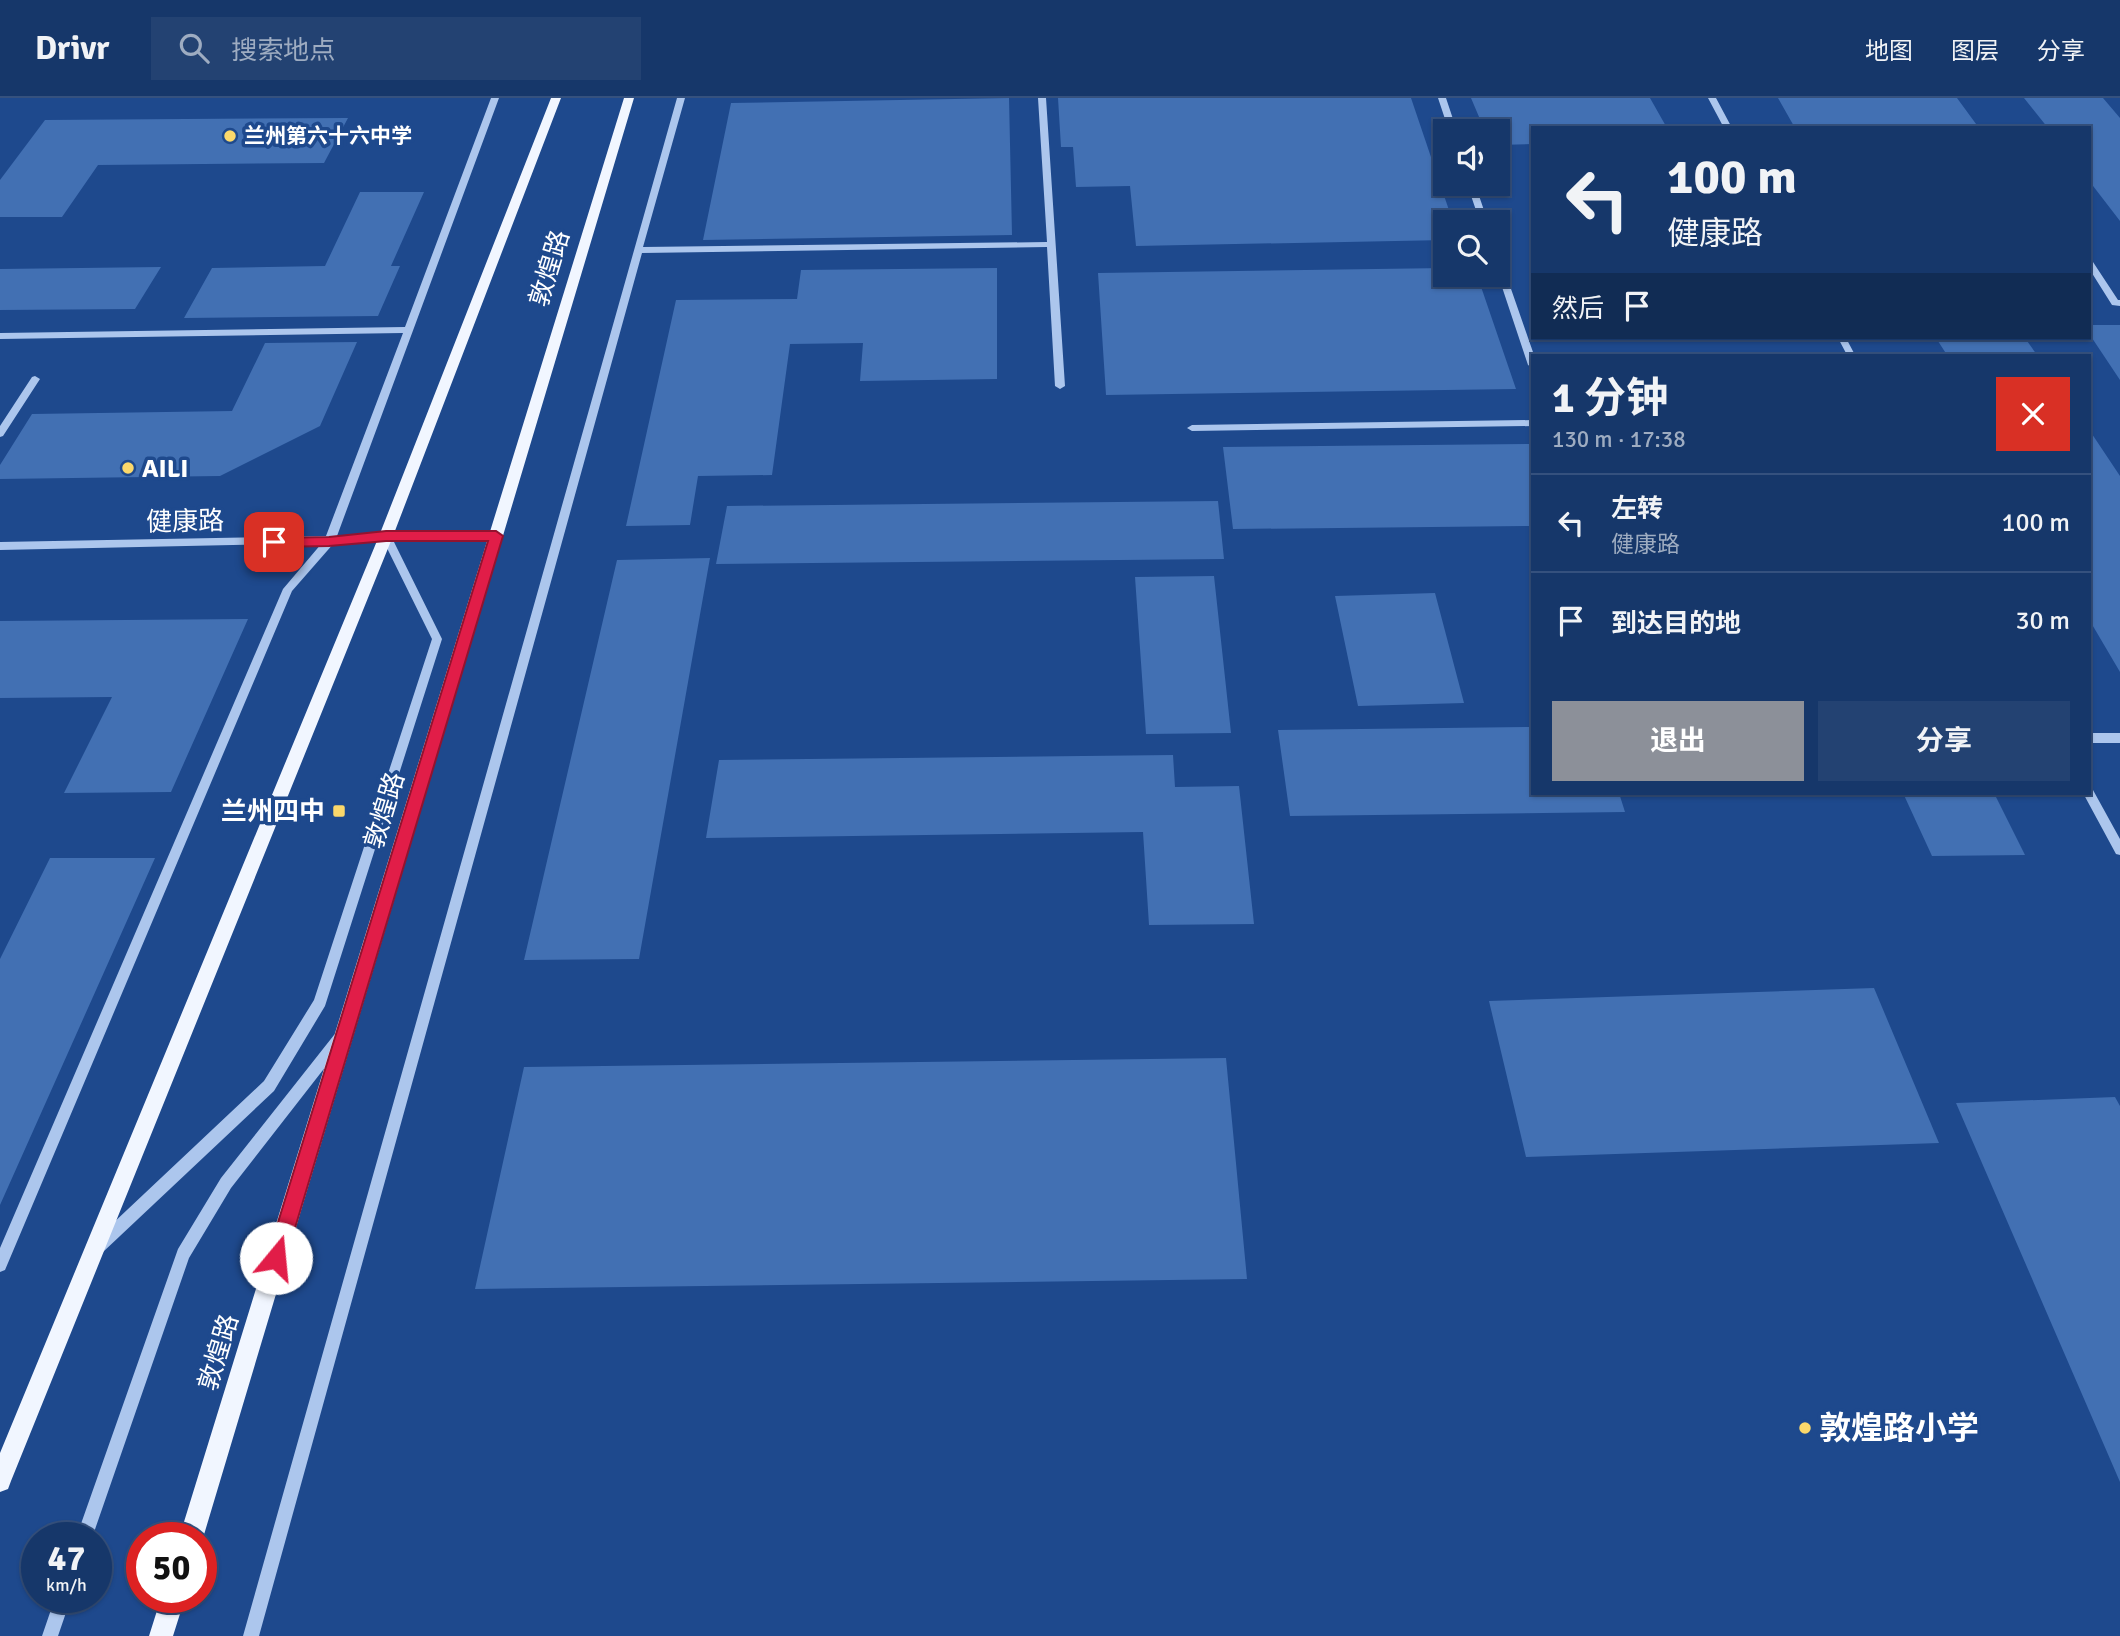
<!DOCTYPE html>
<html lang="zh">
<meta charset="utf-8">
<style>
:root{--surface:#16376a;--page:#234272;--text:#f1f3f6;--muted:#9eacc1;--line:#35517e;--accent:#8c9099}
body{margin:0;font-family:Signika,"Noto Sans SC",sans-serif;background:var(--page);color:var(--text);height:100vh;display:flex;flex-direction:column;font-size:26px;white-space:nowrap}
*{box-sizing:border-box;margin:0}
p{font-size:23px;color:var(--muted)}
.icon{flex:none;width:38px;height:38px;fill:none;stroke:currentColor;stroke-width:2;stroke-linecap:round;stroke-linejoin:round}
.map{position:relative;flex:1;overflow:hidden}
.drawer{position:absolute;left:1531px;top:256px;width:560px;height:441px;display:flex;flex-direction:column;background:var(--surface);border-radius:0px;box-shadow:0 2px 5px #0004,0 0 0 2px var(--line)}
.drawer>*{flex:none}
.top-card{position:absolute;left:1531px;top:28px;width:560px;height:214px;border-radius:0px;box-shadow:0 2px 5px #0004,0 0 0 2px var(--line);background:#16376a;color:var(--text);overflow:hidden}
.fabs{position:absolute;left:1433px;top:21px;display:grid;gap:14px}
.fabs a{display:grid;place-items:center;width:77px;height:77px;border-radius:0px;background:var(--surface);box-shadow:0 2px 5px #0004,0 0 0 2px var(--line);font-size:35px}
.speed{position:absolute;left:21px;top:1424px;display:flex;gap:14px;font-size:35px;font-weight:700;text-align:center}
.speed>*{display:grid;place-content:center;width:91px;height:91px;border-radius:50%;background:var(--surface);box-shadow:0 2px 5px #0004,0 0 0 2px var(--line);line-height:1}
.speed small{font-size:18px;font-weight:400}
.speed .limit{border:10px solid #d22;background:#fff;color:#111}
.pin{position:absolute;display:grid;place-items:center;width:60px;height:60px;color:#fff;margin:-30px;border-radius:14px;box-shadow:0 4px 10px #0006}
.me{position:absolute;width:77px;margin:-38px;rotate:17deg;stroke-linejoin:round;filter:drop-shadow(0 0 5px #0008)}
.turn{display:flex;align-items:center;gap:24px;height:147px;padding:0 21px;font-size:32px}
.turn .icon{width:91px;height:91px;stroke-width:2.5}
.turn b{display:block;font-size:49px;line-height:60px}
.then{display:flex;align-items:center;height:66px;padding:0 21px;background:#0003;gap:14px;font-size:26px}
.round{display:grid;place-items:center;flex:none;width:74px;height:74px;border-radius:0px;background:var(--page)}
.head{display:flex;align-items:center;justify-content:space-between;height:119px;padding:0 21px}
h1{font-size:42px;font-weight:700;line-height:52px}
.action{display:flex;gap:14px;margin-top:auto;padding:14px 21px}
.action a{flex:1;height:80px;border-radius:0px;background:var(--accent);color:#fff;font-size:28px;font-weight:700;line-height:80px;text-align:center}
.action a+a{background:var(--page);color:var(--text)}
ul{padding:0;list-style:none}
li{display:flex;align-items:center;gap:21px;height:98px;padding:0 21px;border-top:2px solid var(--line)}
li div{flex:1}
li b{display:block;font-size:26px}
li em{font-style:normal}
header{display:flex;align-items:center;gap:42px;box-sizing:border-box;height:98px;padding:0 35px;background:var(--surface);border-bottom:2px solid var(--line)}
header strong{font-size:33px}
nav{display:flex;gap:38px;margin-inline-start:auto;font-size:24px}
.search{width:490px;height:63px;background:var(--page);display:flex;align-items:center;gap:18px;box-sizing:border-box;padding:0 24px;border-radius:0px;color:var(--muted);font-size:26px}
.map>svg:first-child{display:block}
.building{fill:#4270b3}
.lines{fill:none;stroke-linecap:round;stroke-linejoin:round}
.minor{fill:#acc6ed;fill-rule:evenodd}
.major{fill:#f1f6ff;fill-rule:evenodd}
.route{fill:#e11d48;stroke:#92132f;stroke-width:2}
.poi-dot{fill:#fbd86b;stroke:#1e498d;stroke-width:2.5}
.labels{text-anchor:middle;stroke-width:7;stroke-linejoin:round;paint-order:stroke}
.far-poi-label{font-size:21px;font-weight:bold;fill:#fff;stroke:#1e498d;text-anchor:start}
.street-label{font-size:26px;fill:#fff;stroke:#1e498d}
.poi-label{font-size:26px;font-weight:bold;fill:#fff;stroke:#1e498d;text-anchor:start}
.near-poi-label{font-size:32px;font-weight:bold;fill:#fff;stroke:#1e498d;text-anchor:start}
</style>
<header>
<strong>Drivr</strong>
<div class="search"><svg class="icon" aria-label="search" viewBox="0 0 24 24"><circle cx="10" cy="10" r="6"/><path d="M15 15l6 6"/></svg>搜索地点</div>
<nav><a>地图</a><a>图层</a><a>分享</a></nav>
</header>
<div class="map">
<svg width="2120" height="1538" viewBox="0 0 2120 1538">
<rect width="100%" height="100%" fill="#1e498d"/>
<!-- building -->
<path class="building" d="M1009 0 1012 137 703 142 731 5Z
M1058 0H1411L1453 124H1446V142L1136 148 1130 88 1076 89 1073 49H1061Z
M1471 0H1650L1667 30H1533V46L1498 47V33H1485Z
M1778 0H1957L1979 30H1795Z
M2024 0H2103L2120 20V123L2090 84V30H2048Z
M348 20 324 65 98 67 62 119H0V82L45 22Z
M360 94H424L391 168H400L378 218 184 220 212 170 325 168Z
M161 169 135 211 0 212V171Z
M997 170V281L860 283 863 245 790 246 772 377 698 378 690 427 626 428 676 202 797 201 801 172Z
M1446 170V177H1477L1516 291 1106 297 1098 175Z
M2090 227H2120V282L2090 237Z
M1936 240H2025L2037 257H1947Z
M357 244 320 328 220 378 0 381V367L32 316 232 313 265 245Z
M2090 333 2120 378V574L2090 523Z
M1533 346V428L1233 431 1223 349Z
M1218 403 1224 461 716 466 727 408Z
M710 460 639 861 524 862 617 462Z
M1214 478 1231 635 1146 636 1135 479Z
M1435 495 1464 605 1358 608 1335 498Z
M248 521 171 694 64 695 112 599 0 600V523Z
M1533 629V695H1619L1625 714 1290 718 1278 632Z
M1173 657 1175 689 1239 688 1254 826 1149 827 1143 734 706 740 719 662Z
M1903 695H1994L2025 757 1932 758Z
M50 760H155L0 1107V861Z
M1874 890 1939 1045 1526 1059 1489 903Z
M1226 960 1247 1181 475 1191 524 969Z
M2115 999 2120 1008V1384L1956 1005Z"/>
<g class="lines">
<!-- minor -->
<path class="minor" d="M491 0H499L337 438 382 437 386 434 390 436 496 434 501 438 496 442 394 444 442 541 325 908 274 993 103 1154 98 1156 93 1154 91 1149 93 1144 264 983 314 902 432 541 384 444 334 445 292 493 5 1172 0 1174V1150L283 491 322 445 0 452V444L326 438 403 235 0 241V235L405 229Z
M677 0H685L643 149 1047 144 1038 0H1046L1065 288 1060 291 1055 288 1047 149 642 155 259 1538H243Z
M1438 0H1446L1457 33H1449Z
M1708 0H1716L1732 30H1724Z
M1467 86H1475L1488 124H1480Z
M1498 162 1502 165 1534 257 1533 270 1528 267 1498 177Z
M2090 163 2093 164 2118 202H2120V208L2112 207 2090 172Z
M1838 240H1846L1855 257H1847Z
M35 278 40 281 3 338 0 339V328L32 279Z
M1533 322V328L1192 333 1187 330 1192 327Z
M2090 635H2120V645H2090Z
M2090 690 2093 692 2120 741V757L2116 756 2083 695H2090Z
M339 935 344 937 346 941 344 945 231 1090 189 1160 92 1440H76L178 1151 221 1080 334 937Z
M55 1500H71L58 1538H42Z"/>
<!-- major -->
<path class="major" d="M551 0H561L393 438 11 1383 8 1391 0 1394V1355L379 438Z
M624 0H634L203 1440 201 1443V1440H179Z
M161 1500H185L173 1538H149Z"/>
</g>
<!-- route -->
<path class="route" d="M386 433H496L503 438 286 1160 283 1167 276 1170 270 1167 267 1160 488 443H386L329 448 274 449 268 444 274 440 329 439Z"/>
<!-- markers -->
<g class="poi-dot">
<circle cx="230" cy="38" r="7"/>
<circle cx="128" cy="370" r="7"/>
<rect x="332" y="706" width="14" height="14" rx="3.5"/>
<circle cx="1805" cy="1330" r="7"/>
</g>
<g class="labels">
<!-- far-poi labels -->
<g class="far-poi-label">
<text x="244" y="45">兰州第六十六中学</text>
</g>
<!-- street labels -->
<g class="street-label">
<text transform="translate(549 170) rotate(-73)" y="9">敦煌路</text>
<text transform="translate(185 423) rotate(-1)" y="9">健康路</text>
<text transform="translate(384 712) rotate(-73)" y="9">敦煌路</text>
<text transform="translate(218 1254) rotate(-73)" y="9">敦煌路</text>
</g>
<!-- poi labels -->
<g class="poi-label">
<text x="142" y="379">AILI</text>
<text x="325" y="722" text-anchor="end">兰州四中</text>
</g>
<!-- near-poi labels -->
<g class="near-poi-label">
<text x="1819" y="1341">敦煌路小学</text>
</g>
</g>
</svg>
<div class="fabs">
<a><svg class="icon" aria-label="sound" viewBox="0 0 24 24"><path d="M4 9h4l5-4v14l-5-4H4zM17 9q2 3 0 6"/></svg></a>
<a><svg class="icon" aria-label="search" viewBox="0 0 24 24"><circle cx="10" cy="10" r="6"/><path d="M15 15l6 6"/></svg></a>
</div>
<div class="speed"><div>47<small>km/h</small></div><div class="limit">50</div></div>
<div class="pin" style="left:274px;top:444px;background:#d93025"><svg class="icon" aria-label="arrive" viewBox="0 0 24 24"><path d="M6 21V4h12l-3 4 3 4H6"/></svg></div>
<svg class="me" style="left:276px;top:1160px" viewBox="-20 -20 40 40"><circle r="19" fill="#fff"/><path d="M0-13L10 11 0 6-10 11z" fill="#e11d48"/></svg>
<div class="top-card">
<div class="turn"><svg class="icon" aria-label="left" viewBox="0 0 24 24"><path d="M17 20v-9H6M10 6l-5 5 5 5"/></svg><div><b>100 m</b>健康路</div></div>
<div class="then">然后<svg class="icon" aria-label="arrive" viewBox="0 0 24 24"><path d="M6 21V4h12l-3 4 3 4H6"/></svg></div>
</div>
<section class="drawer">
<div class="head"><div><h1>1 分钟</h1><p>130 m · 17:38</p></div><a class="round" style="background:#d93025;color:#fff"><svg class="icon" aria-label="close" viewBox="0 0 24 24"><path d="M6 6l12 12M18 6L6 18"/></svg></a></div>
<ul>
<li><svg class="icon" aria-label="left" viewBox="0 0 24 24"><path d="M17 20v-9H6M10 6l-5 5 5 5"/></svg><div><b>左转</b><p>健康路</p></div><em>100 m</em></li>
<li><svg class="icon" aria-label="arrive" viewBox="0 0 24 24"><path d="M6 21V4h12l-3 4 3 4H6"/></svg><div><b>到达目的地</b></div><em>30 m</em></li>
</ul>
<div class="action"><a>退出</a><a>分享</a></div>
</section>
</div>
